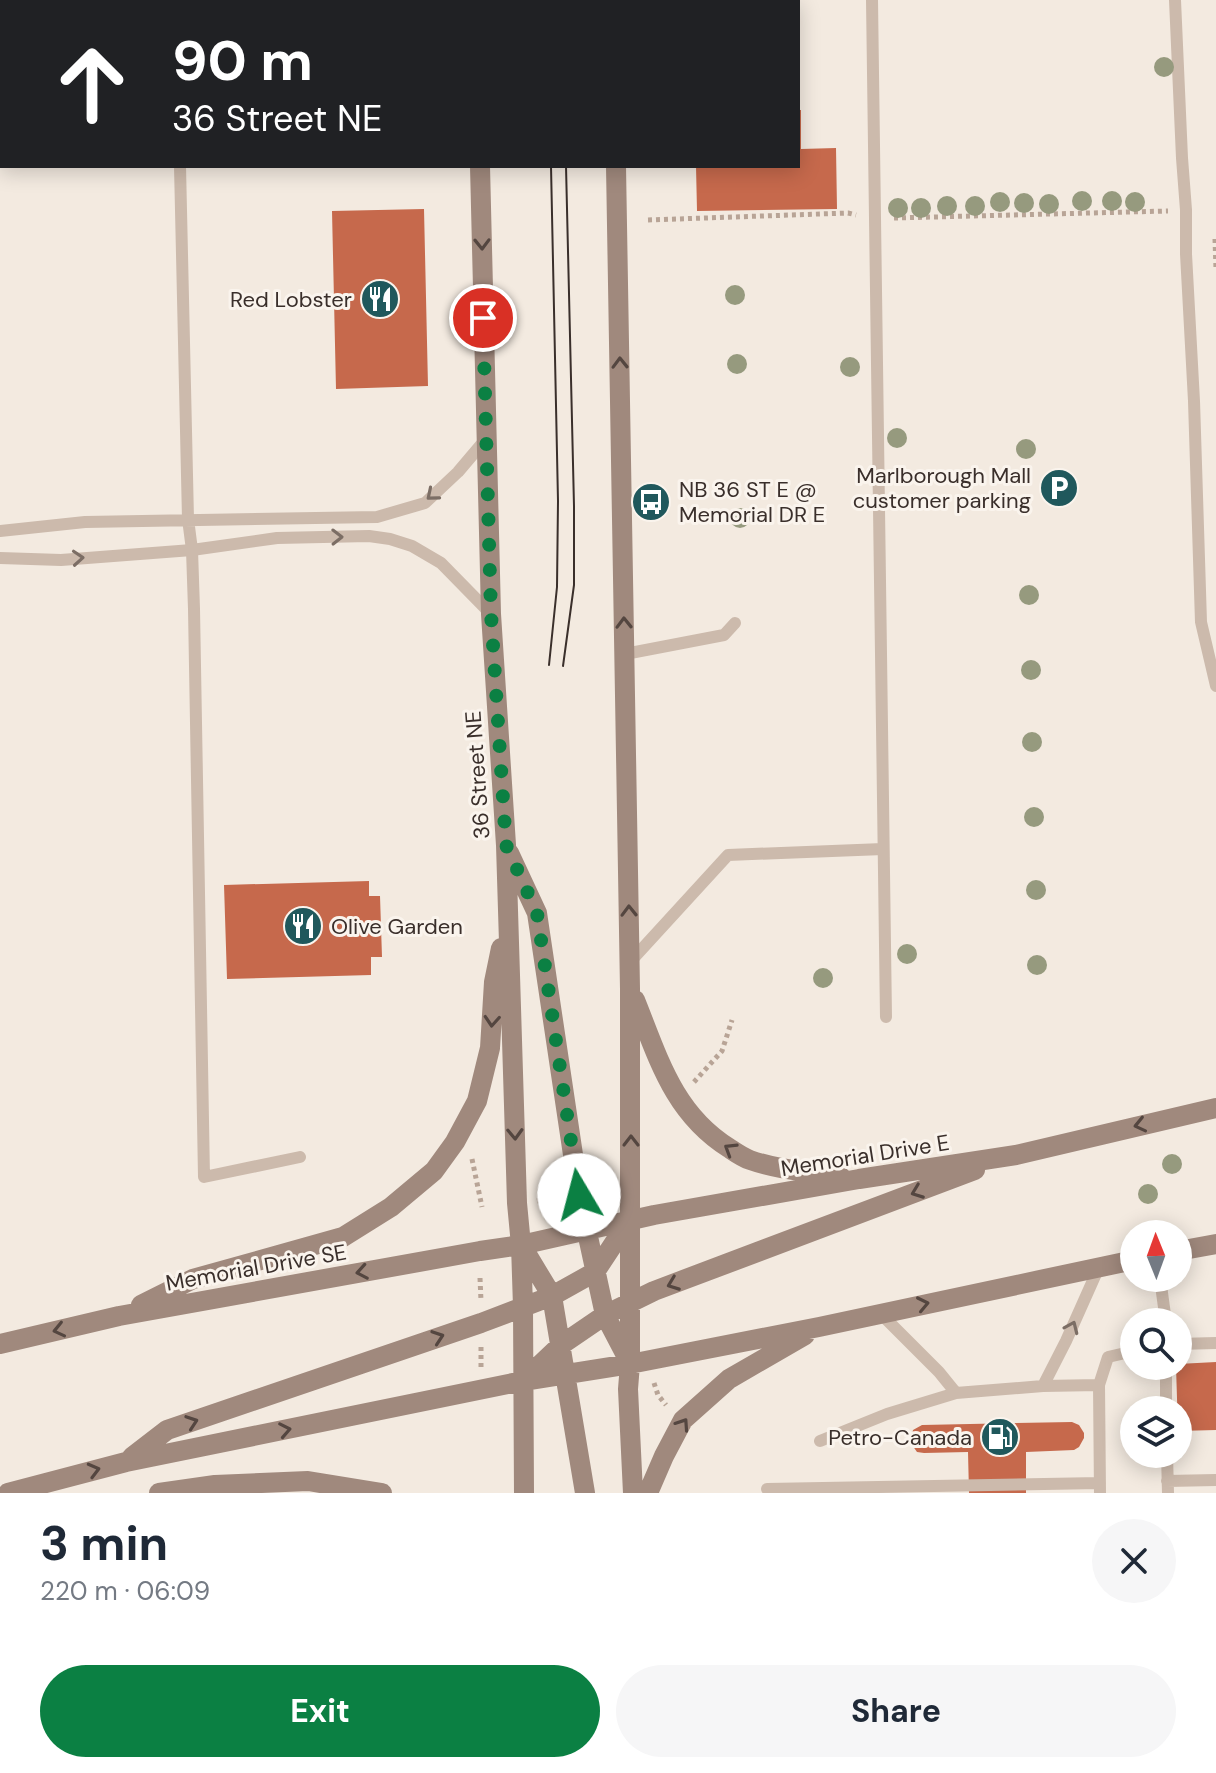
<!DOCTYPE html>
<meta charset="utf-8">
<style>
:root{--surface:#fff;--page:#f6f6f7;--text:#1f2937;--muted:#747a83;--accent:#0b8043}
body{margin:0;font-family:"DM Sans",sans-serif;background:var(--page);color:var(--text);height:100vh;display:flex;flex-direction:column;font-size:30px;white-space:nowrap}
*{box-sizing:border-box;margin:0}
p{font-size:26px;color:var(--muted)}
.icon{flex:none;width:44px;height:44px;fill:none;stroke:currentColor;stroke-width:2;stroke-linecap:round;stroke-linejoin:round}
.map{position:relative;height:1493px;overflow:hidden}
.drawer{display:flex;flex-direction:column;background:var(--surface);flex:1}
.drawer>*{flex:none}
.hud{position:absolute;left:0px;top:0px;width:800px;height:168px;box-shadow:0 4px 20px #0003;background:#202124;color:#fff;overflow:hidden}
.needle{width:52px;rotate:359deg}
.tools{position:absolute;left:1120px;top:1220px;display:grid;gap:16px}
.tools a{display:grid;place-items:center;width:72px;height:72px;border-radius:50%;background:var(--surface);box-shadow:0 4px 20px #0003;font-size:40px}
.pin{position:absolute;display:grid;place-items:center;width:68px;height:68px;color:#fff;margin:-34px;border:4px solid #fff;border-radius:50%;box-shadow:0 2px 8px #0007}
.me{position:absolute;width:88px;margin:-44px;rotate:352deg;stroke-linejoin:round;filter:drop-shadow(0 0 6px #0008)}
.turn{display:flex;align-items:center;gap:28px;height:168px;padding:0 40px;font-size:36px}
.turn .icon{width:104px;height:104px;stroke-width:2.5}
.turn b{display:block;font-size:56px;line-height:68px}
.round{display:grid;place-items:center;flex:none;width:84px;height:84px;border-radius:42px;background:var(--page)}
.summary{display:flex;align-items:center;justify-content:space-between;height:136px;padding:0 40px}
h1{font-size:48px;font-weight:700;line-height:60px}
.cta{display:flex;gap:16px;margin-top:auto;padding:16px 40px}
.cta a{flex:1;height:92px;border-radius:48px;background:var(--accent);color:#fff;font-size:32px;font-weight:700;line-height:92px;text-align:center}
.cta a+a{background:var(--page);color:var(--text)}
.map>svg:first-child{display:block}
.building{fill:#c6694c}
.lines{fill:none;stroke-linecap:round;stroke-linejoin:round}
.path{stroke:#b8a496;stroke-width:5;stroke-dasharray:4 4;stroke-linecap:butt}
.service{stroke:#ccbaac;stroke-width:12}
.secondary{stroke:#a0897d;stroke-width:20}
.tram{stroke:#3a2f2b;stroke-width:2}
.tree{fill:#969a7e}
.oneway{stroke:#544640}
.oneway2{stroke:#7c6e65}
.route{stroke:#0b8043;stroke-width:14;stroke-dasharray:0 25.2}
.labels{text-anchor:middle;stroke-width:6;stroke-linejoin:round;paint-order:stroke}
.poi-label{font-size:22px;fill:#3a2f2b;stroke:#faf4ed;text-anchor:end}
.street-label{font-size:22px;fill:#3a2f2b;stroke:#faf4ed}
</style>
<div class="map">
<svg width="1216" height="1493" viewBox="0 0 1216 1493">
<rect width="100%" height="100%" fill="#f3eae0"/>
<!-- building -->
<path class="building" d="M798 110H801V149L836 148 837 209 697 211 696 166H798Z
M424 209 428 386 336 389 332 211Z
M369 881V896H380L382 957H371V975L227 979 224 885Z
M1216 1362V1430L1178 1431 1176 1366H1178V1364Z
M1072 1422 1079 1425 1084 1433V1438L1079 1447 1074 1450 1026 1452V1493H969L968 1452 924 1453 917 1452 910 1442 913 1430 922 1425Z"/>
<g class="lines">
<!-- path -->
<path class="path" d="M894 218 1168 211
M648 220 848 213 856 215
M1215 239 1216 269
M694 1082 722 1051 732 1020
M472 1159 482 1207
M537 1201 556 1198
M480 1278 481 1301
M481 1367V1345
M654 1383 658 1395 666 1405"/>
<!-- service -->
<path class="service" d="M175 0 176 2
M872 0 886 1017
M1175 0 1182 158 1186 210V254L1194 401 1201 622 1216 686
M646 2V0
M180 166 188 519 192 550 194 609 204 1177 300 1157
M0 531 85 522 377 517 425 503 458 472 486 439
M0 558 61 560 192 550 277 538 369 536 390 539 412 546 441 563 491 614
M625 654 724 635 735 623
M630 962 728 855 883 849
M1160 1278 1166 1322
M880 1313 939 1372 956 1393
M1178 1344 1216 1343
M1166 1366V1410
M1099 1385 1108 1357 1134 1351
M1043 1386 1066 1341 1099 1267
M820 1441 887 1414 956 1393 1043 1386 1099 1385 1100 1493
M1167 1454 1168 1493
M1167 1481 1216 1480
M767 1489 1100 1483"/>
<!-- secondary -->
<path class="secondary" d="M476 0V2
M614 0V2
M480 166 491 614 506 845 517 1203 521 1245 523 1307 524 1493
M616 166 630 989V1364L628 1389 633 1493
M509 853 537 913 579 1195 605 1315 628 1359
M635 1000C658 1057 673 1113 729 1148 735 1152 742 1157 750 1160 778 1170 811 1172 841 1177
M523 1248 552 1296 585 1493
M1178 1251 1216 1244
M141 1305 193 1279 343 1237 391 1207 434 1171 455 1142 477 1101 490 1048 494 982 501 948
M0 1344 119 1316 480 1251 521 1245 654 1215 859 1179 1016 1155 1216 1108
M523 1381 561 1345 605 1315 654 1291 975 1170
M132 1457 167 1430 481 1323 552 1296 595 1272 630 1219
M8 1493 126 1462 523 1381 630 1364 819 1327 1134 1260
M159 1493 215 1485 308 1481 382 1493
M648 1493 664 1456 683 1420 729 1379 805 1335"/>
<!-- tram -->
<path class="tram" d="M547 0V2
M563 0V2
M549 665 557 587 558 501 551 166
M563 666 574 585V506L566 166"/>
</g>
<!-- trees -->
<g class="tree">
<circle cx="1164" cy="67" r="10"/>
<circle cx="1082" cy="201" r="10"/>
<circle cx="1112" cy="201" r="10"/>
<circle cx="1000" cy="202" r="10"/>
<circle cx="1135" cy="202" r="10"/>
<circle cx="1024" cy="203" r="10"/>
<circle cx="1049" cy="204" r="10"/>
<circle cx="947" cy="206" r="10"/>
<circle cx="975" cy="206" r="10"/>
<circle cx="898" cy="208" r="10"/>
<circle cx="921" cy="208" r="10"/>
<circle cx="735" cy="295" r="10"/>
<circle cx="737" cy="364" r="10"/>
<circle cx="850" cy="367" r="10"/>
<circle cx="897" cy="438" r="10"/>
<circle cx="1026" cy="449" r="10"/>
<circle cx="740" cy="518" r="10"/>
<circle cx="1029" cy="595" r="10"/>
<circle cx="1031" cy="670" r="10"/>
<circle cx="1032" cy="742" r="10"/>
<circle cx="1034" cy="817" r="10"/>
<circle cx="1036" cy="890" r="10"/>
<circle cx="907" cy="954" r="10"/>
<circle cx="1037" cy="965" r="10"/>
<circle cx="823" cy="978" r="10"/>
<circle cx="1172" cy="1164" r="10"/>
<circle cx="1148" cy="1194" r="10"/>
</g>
<!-- one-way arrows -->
<defs><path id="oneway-chevron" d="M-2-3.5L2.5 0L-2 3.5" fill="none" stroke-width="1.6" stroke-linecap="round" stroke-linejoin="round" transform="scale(2)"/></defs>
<g class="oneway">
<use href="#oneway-chevron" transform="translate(482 244) rotate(89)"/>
<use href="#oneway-chevron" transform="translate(620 363) rotate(-91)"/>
<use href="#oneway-chevron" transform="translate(624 623) rotate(-91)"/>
<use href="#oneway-chevron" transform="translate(629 911) rotate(-91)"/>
<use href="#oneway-chevron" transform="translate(492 1021) rotate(94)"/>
<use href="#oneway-chevron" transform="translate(1140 1125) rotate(167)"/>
<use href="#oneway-chevron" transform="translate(515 1134) rotate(88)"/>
<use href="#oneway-chevron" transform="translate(631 1141) rotate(-90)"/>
<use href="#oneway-chevron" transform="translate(730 1149) rotate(-148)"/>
<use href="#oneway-chevron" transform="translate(917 1192) rotate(159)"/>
<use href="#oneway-chevron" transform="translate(362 1272) rotate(170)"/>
<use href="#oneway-chevron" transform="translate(673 1284) rotate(159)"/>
<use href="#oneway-chevron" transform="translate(923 1304) rotate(-12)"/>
<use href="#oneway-chevron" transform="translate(59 1330) rotate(167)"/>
<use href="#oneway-chevron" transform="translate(438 1337) rotate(-19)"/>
<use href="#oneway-chevron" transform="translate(192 1422) rotate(-19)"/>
<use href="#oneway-chevron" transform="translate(683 1424) rotate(-56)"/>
<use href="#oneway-chevron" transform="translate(285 1430) rotate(-11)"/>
<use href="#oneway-chevron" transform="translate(94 1470) rotate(-15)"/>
</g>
<g class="oneway2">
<use href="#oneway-chevron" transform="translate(432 495) rotate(140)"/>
<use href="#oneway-chevron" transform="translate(337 537) rotate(-1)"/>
<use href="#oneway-chevron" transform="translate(78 558) rotate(-4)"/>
<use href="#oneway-chevron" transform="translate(1072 1327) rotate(-66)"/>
</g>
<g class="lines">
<!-- route -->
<path class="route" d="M483 318 491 614 506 845 537 913 579 1195"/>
</g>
<!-- icons -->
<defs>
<symbol id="restaurant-disc" viewBox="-11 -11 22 22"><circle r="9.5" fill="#20585c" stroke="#faf4ed"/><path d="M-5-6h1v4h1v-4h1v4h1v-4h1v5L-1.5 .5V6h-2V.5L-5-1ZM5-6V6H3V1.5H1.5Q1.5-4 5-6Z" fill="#fff"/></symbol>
<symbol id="parking-disc" viewBox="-11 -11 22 22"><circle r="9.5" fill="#20585c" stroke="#faf4ed"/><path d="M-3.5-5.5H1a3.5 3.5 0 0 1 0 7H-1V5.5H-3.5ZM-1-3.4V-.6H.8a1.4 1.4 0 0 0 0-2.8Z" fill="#fff"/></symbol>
<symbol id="bus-disc" viewBox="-11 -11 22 22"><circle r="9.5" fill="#20585c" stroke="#faf4ed"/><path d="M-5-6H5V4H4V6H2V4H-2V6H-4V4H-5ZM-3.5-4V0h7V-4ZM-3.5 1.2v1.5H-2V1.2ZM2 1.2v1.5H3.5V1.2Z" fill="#fff"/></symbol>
<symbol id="fuel-disc" viewBox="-11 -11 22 22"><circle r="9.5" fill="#20585c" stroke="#faf4ed"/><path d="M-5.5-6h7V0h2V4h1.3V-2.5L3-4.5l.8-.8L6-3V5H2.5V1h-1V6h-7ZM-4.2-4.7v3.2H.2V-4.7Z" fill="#fff"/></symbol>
</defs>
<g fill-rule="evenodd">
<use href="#restaurant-disc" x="358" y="277" width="44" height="44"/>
<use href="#parking-disc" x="1037" y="466" width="44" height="44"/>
<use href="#bus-disc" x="629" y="480" width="44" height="44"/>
<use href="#restaurant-disc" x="281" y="904" width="44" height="44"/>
<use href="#fuel-disc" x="978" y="1415" width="44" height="44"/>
</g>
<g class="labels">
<!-- poi labels -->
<g class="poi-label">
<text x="352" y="307">Red Lobster</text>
<text x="1031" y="483">Marlborough Mall<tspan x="1031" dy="25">customer parking</tspan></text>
<text x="679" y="497" text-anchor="start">NB 36 ST E @<tspan x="679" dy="25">Memorial DR E</tspan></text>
<text x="331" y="934" text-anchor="start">Olive Garden</text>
<text x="972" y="1445">Petro-Canada</text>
</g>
<!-- street labels -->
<g class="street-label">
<text transform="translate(477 775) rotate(-94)" y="8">36 Street NE</text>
<text transform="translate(865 1155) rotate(-9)" y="8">Memorial Drive E</text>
<text transform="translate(256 1267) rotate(-10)" y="8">Memorial Drive SE</text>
</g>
</g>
</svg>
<div class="tools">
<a><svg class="needle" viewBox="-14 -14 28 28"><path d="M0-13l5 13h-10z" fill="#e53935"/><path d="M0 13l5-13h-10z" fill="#747a83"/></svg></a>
<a><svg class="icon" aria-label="search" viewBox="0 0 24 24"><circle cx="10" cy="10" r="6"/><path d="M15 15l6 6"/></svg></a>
<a><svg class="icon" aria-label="layers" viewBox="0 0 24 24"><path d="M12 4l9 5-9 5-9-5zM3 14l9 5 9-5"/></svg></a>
</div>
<div class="pin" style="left:483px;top:318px;background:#d93025"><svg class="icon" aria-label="arrive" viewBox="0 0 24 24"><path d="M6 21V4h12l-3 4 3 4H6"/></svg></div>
<svg class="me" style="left:579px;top:1195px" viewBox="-20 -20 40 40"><circle r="19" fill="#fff"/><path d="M0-13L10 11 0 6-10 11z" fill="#0b8043"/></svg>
<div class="hud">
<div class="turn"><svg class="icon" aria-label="ahead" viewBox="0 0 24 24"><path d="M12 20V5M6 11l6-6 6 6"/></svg><div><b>90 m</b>36 Street NE</div></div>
</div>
</div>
<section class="drawer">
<div class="summary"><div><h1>3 min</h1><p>220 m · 06:09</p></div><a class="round"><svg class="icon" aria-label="close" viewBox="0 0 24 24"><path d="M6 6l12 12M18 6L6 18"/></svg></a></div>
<div class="cta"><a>Exit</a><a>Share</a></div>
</section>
